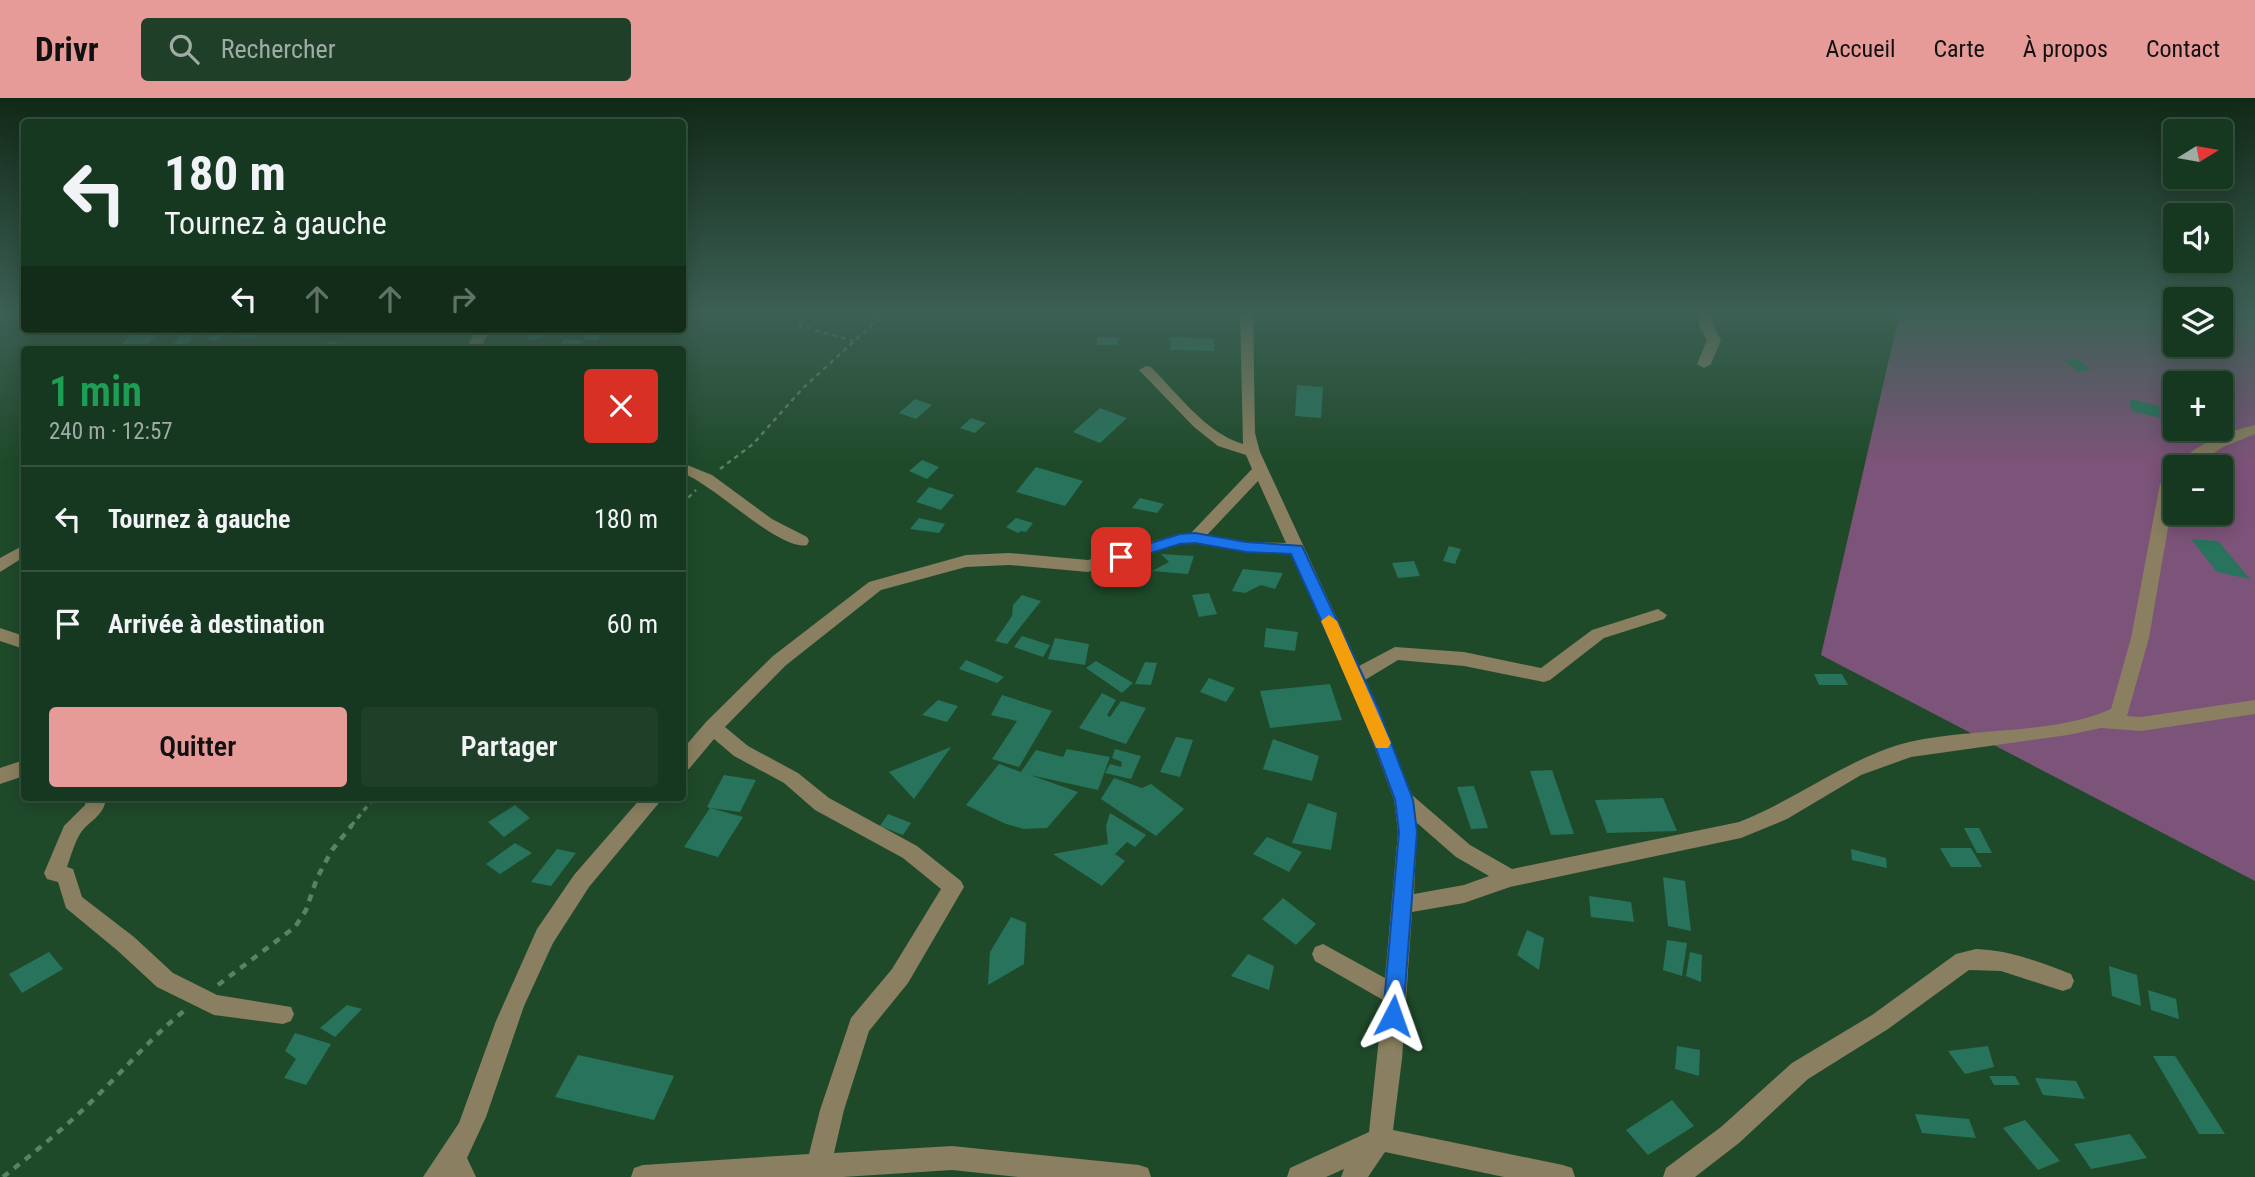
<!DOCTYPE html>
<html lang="fr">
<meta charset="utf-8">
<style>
:root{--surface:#173820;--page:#203f29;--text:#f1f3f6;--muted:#9eaca5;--line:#36523e;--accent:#e69b98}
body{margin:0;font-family:"Roboto Condensed",sans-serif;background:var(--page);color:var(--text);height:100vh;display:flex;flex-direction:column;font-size:26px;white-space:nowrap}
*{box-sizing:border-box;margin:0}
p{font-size:23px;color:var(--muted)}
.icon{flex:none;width:38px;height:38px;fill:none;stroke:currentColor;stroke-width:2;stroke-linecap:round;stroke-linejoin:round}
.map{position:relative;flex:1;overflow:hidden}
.drawer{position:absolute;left:21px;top:248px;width:665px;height:455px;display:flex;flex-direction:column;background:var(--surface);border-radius:7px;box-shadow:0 4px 18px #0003,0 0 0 2px var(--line)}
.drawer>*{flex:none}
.hud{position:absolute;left:21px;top:21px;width:665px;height:214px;border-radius:7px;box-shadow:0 4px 18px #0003,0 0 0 2px var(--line);background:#173820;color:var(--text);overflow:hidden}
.needle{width:46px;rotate:79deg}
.controls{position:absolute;left:2163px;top:21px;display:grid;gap:14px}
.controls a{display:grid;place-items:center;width:70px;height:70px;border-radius:7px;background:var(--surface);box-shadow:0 4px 18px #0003,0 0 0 2px var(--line);font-size:35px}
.pin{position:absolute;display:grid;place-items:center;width:60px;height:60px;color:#fff;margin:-30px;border-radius:14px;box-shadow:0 4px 10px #0006}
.me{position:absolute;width:77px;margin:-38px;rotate:4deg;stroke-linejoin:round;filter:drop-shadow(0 0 5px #0008)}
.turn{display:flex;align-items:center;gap:24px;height:147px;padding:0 28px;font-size:32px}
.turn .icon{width:91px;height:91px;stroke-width:2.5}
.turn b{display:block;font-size:49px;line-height:60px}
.lanes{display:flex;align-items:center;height:66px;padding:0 28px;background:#0003;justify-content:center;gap:35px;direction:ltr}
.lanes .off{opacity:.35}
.round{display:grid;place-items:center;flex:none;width:74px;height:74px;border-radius:7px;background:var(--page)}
.summary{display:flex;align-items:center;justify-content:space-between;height:119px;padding:0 28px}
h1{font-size:42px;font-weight:600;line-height:52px;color:#1e9e55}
.cta{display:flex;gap:14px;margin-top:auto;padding:14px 28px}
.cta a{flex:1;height:80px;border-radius:7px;background:var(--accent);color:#111;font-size:28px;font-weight:600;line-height:80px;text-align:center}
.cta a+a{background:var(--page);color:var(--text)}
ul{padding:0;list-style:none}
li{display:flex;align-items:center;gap:21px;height:105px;padding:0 28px;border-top:2px solid var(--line)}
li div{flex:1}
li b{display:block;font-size:26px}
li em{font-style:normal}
header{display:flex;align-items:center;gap:42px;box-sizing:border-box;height:98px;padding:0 35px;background:var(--accent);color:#111}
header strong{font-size:33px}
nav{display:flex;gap:38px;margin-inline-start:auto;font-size:24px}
.search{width:490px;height:63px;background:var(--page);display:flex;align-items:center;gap:18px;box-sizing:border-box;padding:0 24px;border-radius:7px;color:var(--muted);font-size:26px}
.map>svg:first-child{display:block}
.green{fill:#7c5379;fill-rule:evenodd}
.building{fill:#28735c}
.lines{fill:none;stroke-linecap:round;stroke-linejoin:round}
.path-far2{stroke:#5e8166;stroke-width:2.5;stroke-dasharray:4.5 4.5;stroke-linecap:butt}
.path-far1{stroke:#5e8166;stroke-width:3.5;stroke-dasharray:5 5;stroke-linecap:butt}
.path{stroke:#5e8166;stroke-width:4.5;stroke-dasharray:7 7;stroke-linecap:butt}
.minor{fill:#8a7f60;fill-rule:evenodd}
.route{fill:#1a73e8;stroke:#114b97;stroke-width:2}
.slow{fill:#f59e0b}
</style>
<header>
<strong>Drivr</strong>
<div class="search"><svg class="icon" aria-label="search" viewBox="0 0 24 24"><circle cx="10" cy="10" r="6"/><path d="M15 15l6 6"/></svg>Rechercher</div>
<nav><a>Accueil</a><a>Carte</a><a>À propos</a><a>Contact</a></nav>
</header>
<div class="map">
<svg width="2255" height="1079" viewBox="0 0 2255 1079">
<rect width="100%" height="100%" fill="#1f4a2a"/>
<!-- green -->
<path class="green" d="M1900 213H2175V247H2221V213H2255V783L1821 557ZM2175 285H2221V331H2175ZM2175 369H2221V415H2175Z"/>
<!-- building -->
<path class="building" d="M220 231 230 232 215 243 206 242Z
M244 231H264L253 240 235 239Z
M531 231H545L542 240 528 242Z
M588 231H602L598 242H584Z
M159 233 146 250 118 251 131 235Z
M181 236H195L183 252H169Z
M1097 239 1118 240V247H1097Z
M1171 239 1214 241V253L1170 252Z
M565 241 584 243 577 252 557 251Z
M330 243 348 248 342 252 317 251Z
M2077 260 2091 272 2078 274 2064 262Z
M1297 287 1323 289 1321 320 1295 318Z
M915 301 932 307 916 321 899 315Z
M2130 301 2159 308 2161 320 2131 313Z
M1100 310 1127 320 1100 345 1073 334Z
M971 320 986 325 975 335 960 330Z
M922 362 939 369 927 381 909 373Z
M1036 369 1083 383 1065 408 1016 394Z
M929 389 954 397 941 412 916 404Z
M1140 400 1164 406 1157 415 1132 410Z
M919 420 945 426 939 435 910 431Z
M1016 420 1033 425 1026 434 1021 433 1018 435 1006 429Z
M2191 441 2218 443 2250 481 2217 474Z
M1449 448 1461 451 1455 466 1443 463Z
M1161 456 1194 458 1188 476 1152 473 1169 464Z
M1414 463 1420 478 1398 480 1392 465Z
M1243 471 1283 475 1275 491 1261 487 1245 495 1232 493Z
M1209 495 1217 516 1199 519 1192 497Z
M1022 497 1041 503 1007 546 995 543 1012 518 1013 507Z
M1266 530 1298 534 1295 553 1264 549Z
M1022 538 1050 547 1043 559 1014 549Z
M1055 540 1089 546 1085 567 1048 561Z
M966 562 985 570 1004 579 997 585 959 571Z
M1096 563 1133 585 1122 595 1086 570Z
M1145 564 1157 565 1151 587 1135 586Z
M1814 576H1842L1848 587H1819Z
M1209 580 1235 590 1226 604 1200 594Z
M1330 586 1342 622 1270 630 1260 593Z
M1102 595 1116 602 1107 617 1110 619 1121 603 1146 610 1126 646 1079 630Z
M1002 597 1052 613 1019 669 992 661 1017 623 991 617Z
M938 602 958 608 947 624 922 617Z
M1176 639 1193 642 1180 679 1160 674Z
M1273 641 1319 658 1312 683 1263 671Z
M951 649 914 701 889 674Z
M1067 651 1110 659 1098 692 1030 677 1078 694 1047 730 1024 731 1006 726 966 707 999 666 1021 674 1036 652 1063 659Z
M1115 651 1141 658 1131 681 1105 675 1110 666 1121 669 1122 664 1112 660Z
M1552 672 1574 736 1551 737 1530 673Z
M724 677 756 682 740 714 710 710 743 719 718 759 684 749 710 710 707 709Z
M1114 680 1142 690 1151 686 1184 711 1156 738 1101 701Z
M1474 688 1488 730 1471 731 1457 689Z
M1663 700 1677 733 1607 735 1595 702Z
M1308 705 1337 715 1331 752 1292 745Z
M515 707 530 720 504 739 488 724Z
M1110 715 1146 737 1135 749 1127 744 1115 756 1125 763 1102 788 1053 756 1108 746 1106 728Z
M888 716 911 725 903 737 880 728Z
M1964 730H1979L1992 755H1977Z
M1267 739 1302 754 1289 774 1253 756Z
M515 745 532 755 500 776 486 766Z
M1940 750H1971L1982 769H1951Z
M557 751 576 755 551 788 531 784Z
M1851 751 1886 760 1887 770 1852 762Z
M1663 779 1685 783 1691 833 1668 828Z
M1589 798 1631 804 1634 824 1591 819Z
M1283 800 1316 826 1296 847 1262 821Z
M1011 819 1026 825 1024 866 988 887 990 854Z
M1527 832 1544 840 1539 872 1517 857Z
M1667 842 1687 845 1682 878 1663 872Z
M49 854 63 871 22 895 9 876Z
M1690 854 1702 857 1701 884 1686 878Z
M1248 856 1274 868 1269 892 1231 878Z
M2109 868 2137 877 2141 908 2112 898Z
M2148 892 2176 901 2179 921 2151 912Z
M347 907 362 911 335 939 320 930Z
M295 935 331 946 306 987 284 980 296 961 285 953Z
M1677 948 1700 952 1699 978 1675 971Z
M1988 948 1994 969 1965 976 1948 953Z
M578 957 674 978 654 1022 555 999Z
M2153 958H2175L2225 1036H2199Z
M1989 978H2015L2020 987H1994Z
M2035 980 2076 983 2085 1001 2043 997Z
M1672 1002 1694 1028 1648 1057 1626 1032Z
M1915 1016 1969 1021 1976 1040 1922 1035Z
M2025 1022 2060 1063 2038 1072 2003 1030Z
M2130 1036 2147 1060 2091 1071 2074 1046Z"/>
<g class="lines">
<!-- path-far2 -->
<path class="path-far2" d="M798 227 853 243
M720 371 753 346 803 290 887 213
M682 406 696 392"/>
<!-- path-far1 -->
<path class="path-far1" d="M351 728 374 700"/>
<!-- path -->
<path class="path" d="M218 887 295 829 306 812 317 780 332 752 352 727
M3 1079C39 1051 74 1022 106 989 132 963 155 936 184 913"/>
<!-- minor -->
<path class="minor" d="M0 213H14L0 219Z
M1240 213H1253L1255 335 1260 354 1359 568 1395 549 1464 554 1541 570 1592 532 1658 511 1667 517 1664 521 1604 540 1550 582 1544 584 1464 568 1398 562 1365 582 1412 697 1470 747 1512 771 1739 724C1798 701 1847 660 1909 644 1973 629 2053 637 2111 611L2131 540 2160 386 2170 376 2175 374V389L2149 540 2127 618 2141 619 2255 602V616L2141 633 2101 630 2068 637 1911 659 1861 677 1787 721 1741 740 1510 789 1464 805 1412 814 1402 961 1393 1032 1563 1067 1572 1070 1575 1079H1504L1385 1054 1368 1079H1341L1344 1071 1326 1079H1287L1290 1070 1369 1034 1383 902 1315 863 1312 856 1315 849 1323 846 1385 880 1398 734 1394 702 1360 610 1291 456 1246 454 1195 445 1180 446 1088 474 1009 467 966 469 881 492 785 568 725 629 748 648 798 675 829 700 917 748 961 783 964 789 908 885 869 933 844 1012 834 1055 952 1048 1139 1067 1148 1070 1151 1079H1018L952 1072 843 1079H631L634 1070 643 1067 809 1056 820 1012 851 920 892 871 941 791 903 760 815 712 784 685 734 658 714 641 689 671 682 673V652L706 624 773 558 869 484 966 457 1009 455 1088 462 1179 436 1191 435 1252 371 1246 357 1218 348 1194 329 1139 272 1146 268 1151 269C1178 296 1206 335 1243 346ZM1258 383 1286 445 1246 444 1207 437ZM1417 725 1456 759 1489 778 1464 787 1414 796Z
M1697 213H1710L1714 230 1721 242 1711 266 1704 270 1697 266 1707 242 1700 230Z
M477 231H491L479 252H465Z
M2255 327V336L2223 349 2193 369H2176C2194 346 2228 333 2255 327Z
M682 365 712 377 772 421 807 439 809 443 807 447C780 454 714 386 682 375Z
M24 447V459L0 474V460Z
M0 530 24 538V551L0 543Z
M24 662V678L0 686V670Z
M86 700H106C104 719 89 722 80 736 74 746 71 758 67 769L73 771 82 799 134 839 173 875 217 897 291 909 294 916 291 923 283 926 214 917 157 889 118 853 66 810 58 784 47 781 44 775 64 728 85 707Z
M641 700H663L589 789 553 845 524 908 486 1019 467 1060 476 1079H423L459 1025 496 923 537 831 574 777Z
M1976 851C2009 852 2040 864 2071 876L2074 883 2071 890 2063 893 2001 873 1969 872 1888 931 1808 981 1739 1045 1695 1079H1663L1666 1070 1721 1029 1792 965 1872 917 1956 856Z"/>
</g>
<!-- sky -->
<linearGradient id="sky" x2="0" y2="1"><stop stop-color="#112917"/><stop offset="0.59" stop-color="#3c6055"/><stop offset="1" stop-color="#3c6055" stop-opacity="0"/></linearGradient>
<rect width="2255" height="364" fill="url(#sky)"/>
<!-- route -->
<path class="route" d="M1195 435 1246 444 1302 448 1378 610 1413 702 1417 734 1403 918 1400 925 1393 928 1386 925 1383 918 1399 734 1395 702 1361 610 1291 456 1246 454 1195 445 1180 446 1121 464 1114 459 1116 456 1180 436Z"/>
<!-- slow -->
<path class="slow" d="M1329 517 1337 523 1391 645 1388 650H1376L1374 645 1321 523Z"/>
</svg>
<div class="controls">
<a><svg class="needle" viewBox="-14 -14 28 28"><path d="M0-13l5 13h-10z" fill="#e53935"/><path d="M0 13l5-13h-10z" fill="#9eaca5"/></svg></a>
<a><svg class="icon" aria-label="sound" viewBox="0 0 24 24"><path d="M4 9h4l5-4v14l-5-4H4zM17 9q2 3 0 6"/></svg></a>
<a><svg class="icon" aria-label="layers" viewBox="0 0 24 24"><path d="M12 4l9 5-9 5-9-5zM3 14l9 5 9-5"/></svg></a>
<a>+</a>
<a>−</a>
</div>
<div class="pin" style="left:1121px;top:459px;background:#d93025"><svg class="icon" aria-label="arrive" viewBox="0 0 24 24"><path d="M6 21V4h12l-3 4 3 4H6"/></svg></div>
<svg class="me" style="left:1393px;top:918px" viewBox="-20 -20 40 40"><path d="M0-17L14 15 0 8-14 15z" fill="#1a73e8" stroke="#fff" stroke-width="4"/></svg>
<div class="hud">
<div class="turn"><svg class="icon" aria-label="left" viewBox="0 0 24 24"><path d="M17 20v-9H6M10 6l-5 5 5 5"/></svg><div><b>180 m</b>Tournez à gauche</div></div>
<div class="lanes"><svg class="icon" aria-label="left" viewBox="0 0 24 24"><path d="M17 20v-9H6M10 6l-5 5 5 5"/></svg><svg class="icon off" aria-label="ahead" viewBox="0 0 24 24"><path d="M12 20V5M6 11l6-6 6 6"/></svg><svg class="icon off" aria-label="ahead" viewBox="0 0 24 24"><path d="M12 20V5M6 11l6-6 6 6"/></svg><svg class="icon off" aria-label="right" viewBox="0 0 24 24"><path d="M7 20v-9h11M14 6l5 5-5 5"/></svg></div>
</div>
<section class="drawer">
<div class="summary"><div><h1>1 min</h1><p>240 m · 12:57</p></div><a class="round" style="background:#d93025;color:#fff"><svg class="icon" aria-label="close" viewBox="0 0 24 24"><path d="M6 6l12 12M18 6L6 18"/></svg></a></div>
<ul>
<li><svg class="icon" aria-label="left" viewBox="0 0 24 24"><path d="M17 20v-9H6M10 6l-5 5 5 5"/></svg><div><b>Tournez à gauche</b></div><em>180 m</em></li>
<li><svg class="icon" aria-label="arrive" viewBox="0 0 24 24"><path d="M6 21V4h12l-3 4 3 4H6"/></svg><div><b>Arrivée à destination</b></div><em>60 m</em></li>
</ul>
<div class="cta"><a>Quitter</a><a>Partager</a></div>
</section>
</div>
